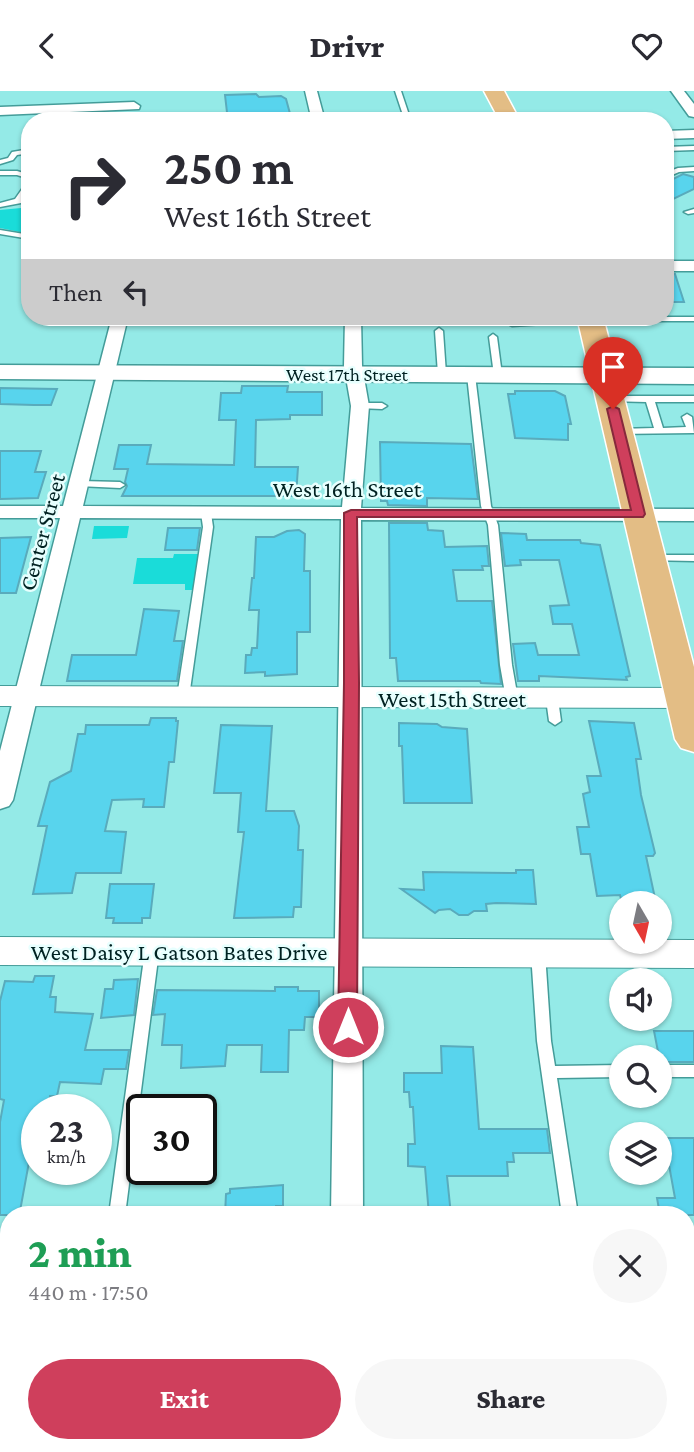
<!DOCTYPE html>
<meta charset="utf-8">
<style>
:root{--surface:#fff;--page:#f7f7f7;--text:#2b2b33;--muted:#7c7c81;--accent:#cf3f5c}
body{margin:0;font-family:"Crimson Pro",serif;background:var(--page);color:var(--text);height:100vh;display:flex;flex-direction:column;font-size:26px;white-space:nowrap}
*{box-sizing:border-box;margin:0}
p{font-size:23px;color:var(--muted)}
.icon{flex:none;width:38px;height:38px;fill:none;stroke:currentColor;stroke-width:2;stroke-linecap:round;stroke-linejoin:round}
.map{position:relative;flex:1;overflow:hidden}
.panel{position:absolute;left:0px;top:1115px;width:695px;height:247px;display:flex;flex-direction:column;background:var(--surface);border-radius:28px 28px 0 0;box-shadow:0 2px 5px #0004}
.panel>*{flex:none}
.top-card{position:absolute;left:21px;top:21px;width:653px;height:214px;border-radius:28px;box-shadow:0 2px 5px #0004;background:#fff;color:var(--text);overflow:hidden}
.needle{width:46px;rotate:171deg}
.controls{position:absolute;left:609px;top:800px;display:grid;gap:14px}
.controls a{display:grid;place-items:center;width:63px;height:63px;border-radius:50%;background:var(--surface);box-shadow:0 2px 5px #0004;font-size:35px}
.speed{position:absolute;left:21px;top:1003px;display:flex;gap:14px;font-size:35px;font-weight:700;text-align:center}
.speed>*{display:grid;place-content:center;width:91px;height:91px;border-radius:50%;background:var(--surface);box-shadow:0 2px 5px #0004;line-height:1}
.speed small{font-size:18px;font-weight:400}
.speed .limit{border:4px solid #111;border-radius:10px;background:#fff;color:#111}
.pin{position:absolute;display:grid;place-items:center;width:60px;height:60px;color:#fff;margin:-72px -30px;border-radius:50% 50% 50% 0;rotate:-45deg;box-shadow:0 0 7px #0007}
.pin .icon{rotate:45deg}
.me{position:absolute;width:77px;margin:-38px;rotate:0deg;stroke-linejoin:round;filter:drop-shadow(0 0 5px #0008)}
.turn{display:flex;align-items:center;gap:24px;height:147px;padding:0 28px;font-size:32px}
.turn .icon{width:91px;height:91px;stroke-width:2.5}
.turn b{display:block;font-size:49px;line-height:60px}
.then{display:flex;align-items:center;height:66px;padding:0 28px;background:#0003;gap:14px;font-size:26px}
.round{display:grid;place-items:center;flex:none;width:74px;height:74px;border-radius:37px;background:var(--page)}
.overview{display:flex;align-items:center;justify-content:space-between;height:119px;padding:0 28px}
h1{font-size:42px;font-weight:800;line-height:52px;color:#1e9e55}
.action{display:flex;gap:14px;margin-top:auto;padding:14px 28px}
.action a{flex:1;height:80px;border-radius:42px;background:var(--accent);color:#fff;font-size:28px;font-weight:800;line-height:80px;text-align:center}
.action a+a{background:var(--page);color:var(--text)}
header{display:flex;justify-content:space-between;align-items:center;height:91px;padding:0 28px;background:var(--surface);font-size:32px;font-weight:800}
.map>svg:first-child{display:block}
.green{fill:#1adcd9}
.building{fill:#58d4ed;stroke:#59abbc;stroke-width:2}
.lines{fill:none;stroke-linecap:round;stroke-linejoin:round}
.service-casing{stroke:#449c99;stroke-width:3}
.minor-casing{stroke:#449c99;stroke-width:3}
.tertiary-casing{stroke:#449c99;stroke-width:2}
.secondary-casing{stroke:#449c99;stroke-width:3}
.primary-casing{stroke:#fff;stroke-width:3}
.service{fill:#fff;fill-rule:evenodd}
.minor{fill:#fff;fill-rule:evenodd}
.tertiary{fill:#fff;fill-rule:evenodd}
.secondary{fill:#fff;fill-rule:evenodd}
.primary{fill:#e3bd85;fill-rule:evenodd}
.route{fill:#cf3f5c;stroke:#87293c;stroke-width:2}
.labels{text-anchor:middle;stroke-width:5;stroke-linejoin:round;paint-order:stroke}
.far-street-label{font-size:19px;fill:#022;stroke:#e7fffe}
.street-label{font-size:23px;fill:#022;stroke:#e7fffe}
</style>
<header><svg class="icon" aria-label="back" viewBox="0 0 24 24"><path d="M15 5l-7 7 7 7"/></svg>Drivr<svg class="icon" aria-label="heart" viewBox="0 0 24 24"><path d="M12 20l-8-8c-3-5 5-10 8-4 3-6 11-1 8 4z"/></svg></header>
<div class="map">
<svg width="694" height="1361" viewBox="0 0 694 1361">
<rect width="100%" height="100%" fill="#94eae7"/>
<!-- green -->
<path class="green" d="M21 117 27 119 23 128 30 129V143L0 137V119Z
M94 435H129L127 447 92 448Z
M174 463H198L194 499H185V493H133L137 467H173Z"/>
<!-- building -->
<path class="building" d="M256 3 259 6 281 5 286 8 292 30H228L225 4Z
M683 83 694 86V98L665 112V92Z
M665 183H675L684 211H665Z
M242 295H288L287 301H322V324H290V328L256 329 255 376H298L296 405H122L127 395 125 391 128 378H114L119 354H151L147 373 234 374 236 329H219L221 302H241Z
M0 297 57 298 51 314H34L0 313Z
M515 300H555L565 305 571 333H568V349L515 347 508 303H515Z
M380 351 471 353 478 408 427 407V415L388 414 387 410H381Z
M0 360H41L35 381H46L38 407 0 408Z
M389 432H427L428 439 443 440 445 456 487 455 489 475H482L483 479H453L457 510H492L501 593 481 592 480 590H398L396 567H390Z
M168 437H200L197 459H165Z
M299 439 305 443 304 480H310V541H297V583L265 585V581L245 582 246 564H251L252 557H257L259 519H249L252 487H254L256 446H274L287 440Z
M501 442 526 443 527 449H580L581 452 600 454 630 585 626 586 627 589 539 585V590H518L513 553 535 552 538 564H579L572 533H553L550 515 569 514 559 469H520L521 474 505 475Z
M31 446 16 502H0V447Z
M144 518 179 520 174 550H183L177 590H67L72 564H136Z
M151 627H176V630H178L174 671H169L164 716H143L144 708 112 709 105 740 126 741 121 782H76L72 802 33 803 47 735H38L50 691 71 680 78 643H85L86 634H149Z
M589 630 634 632 641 668H636L641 704 655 762 653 765H646L656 812H622L620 804 597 805 590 763H581L577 736H589L583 703 590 701 587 685H601Z
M399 632 437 633 442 636 467 638 472 712H404L402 655H399Z
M221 634 272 635 266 720H294L299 735 298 759H303L301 816H294L293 826 234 827 244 741H238L241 702H214Z
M516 779H533L536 813 496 812 486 813 487 820H474L468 824H459L450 818 439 819 435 822 401 798 424 799 423 781 516 782Z
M110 793H154L150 827H142V832H113L114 827H106Z
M35 885H54L50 906H56L55 921 93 923 85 959H129L126 978H104L101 993 60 991 57 1005H50L48 1018H37V1071H29L20 1120H16L15 1124H0V1031L4 1009 0 1008V910L5 890 33 891Z
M138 888 134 924 101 927 105 898H113L114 889Z
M275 896H298V900H319V926H305L304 939H289L288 981H261L262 954H227L225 975 181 977 182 954H162L165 923 153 924 157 899 275 900Z
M654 940H694V971H660Z
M441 955 473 956 479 1038H547L550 1062H513L514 1071H507L508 1085H447L451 1124H429L425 1076 408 1075V1053H415L413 1016H410L409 1001H404V982H442Z
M665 1047H694V1124H660L657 1107H675L669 1074H662L660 1070V1052H665Z
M283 1094V1115H276V1124H225L226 1103 230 1102V1098Z"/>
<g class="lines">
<defs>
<path id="service" d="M395 0H401L411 30H405Z
M694 55V59L665 60V56Z
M30 58V62L17 64 13 69 0 73V69L8 67 12 61Z
M694 76V80L679 81 665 87V82L678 77Z
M0 80H17L30 84V88L17 84H0Z
M27 91H30V98L21 112 0 116V112L15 108Z
M694 118V122L688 123 684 121Z
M0 139 30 144V148L0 143Z
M587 226H694V230H591L512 235 508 233 512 231Z
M439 237 443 240 446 283 442 286 438 283 435 240Z
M493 243 497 246 502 284 498 287 494 284 489 246Z
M471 281 475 284 491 415 498 434 512 574 518 608 512 612 506 608 500 574 488 434 481 415 467 284Z
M610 305H694V311H655L663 337 686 336 682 326 687 323 692 326 694 342 615 343 613 341 618 338 654 337 646 311 607 310V306Z
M360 312H382L387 315 382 318 357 317V313Z
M81 390 120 391 125 394 120 397 78 395 76 393Z
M206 419 211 422 213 436 189 606 183 610 177 606 203 436 201 422Z
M648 464H694V470L644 469V465Z
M552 604 558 608 561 630 555 634 549 630 546 608Z
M152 855 157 856 159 860 125 1124H109L145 860 147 856Z
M538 857 543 858 545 862 551 950 555 975 621 974V986L557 987 578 1124H562L537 950 531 862 533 858Z
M660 974H694V986H660Z
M77 1353H95L94 1361H76Z"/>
<path id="minor" d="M305 0H317L325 30H312Z
M671 0H684L694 13V26L689 25Z
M134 11 140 15 139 18 0 24V16Z
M694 39V47L665 48V40Z
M665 170H694V180H665Z
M112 226H128L83 415 342 416 351 315 344 275 345 226H361L362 275 369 315 361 417 694 418V430L361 429 363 1124H331L341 428 80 427 13 709 9 715 0 718V660L60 427H0V415H63Z
M326 1353H362V1361H326Z"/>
<path id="tertiary" d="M0 595 694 597V617L0 615Z
M0 846 694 849V877L0 874Z
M0 1214H9V1256H0Z
M686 1218H694V1260H686Z"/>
<path id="secondary" d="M0 274 694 277V293L0 288Z"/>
<path id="primary" d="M484 0H504L520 30H500Z
M577 226H603L694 576V661L681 657 675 648Z"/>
</defs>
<!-- service casing -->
<use href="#service" class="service-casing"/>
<!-- minor casing -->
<use href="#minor" class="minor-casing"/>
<!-- tertiary casing -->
<use href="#tertiary" class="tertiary-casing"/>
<!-- secondary casing -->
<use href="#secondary" class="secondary-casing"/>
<!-- primary casing -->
<use href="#primary" class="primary-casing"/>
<!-- service -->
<use href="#service" class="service"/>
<!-- minor -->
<use href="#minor" class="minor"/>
<!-- tertiary -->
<use href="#tertiary" class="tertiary"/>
<!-- secondary -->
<use href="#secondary" class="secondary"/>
<!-- primary -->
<use href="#primary" class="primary"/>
</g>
<!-- route -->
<path class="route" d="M613 315 619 318 645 423 643 426H357L359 592 357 936 355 942 348 944 341 942 338 936 344 592V422L351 419H631L607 318Z"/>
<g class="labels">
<!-- far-street labels -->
<g class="far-street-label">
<text x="347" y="290">West 17th Street</text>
</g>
<!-- street labels -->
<g class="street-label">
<text x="347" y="406">West 16th Street</text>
<text transform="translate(42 441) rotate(-75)" y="8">Center Street</text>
<text x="452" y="616">West 15th Street</text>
<text x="179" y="869">West Daisy L Gatson Bates Drive</text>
</g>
</g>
</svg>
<div class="controls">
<a><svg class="needle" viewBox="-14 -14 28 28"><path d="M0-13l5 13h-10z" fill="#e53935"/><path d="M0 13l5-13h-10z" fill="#7c7c81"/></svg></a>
<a><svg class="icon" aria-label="sound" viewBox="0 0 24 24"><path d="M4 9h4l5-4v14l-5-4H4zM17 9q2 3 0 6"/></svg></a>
<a><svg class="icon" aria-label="search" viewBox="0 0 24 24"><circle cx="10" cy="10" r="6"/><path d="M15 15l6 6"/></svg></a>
<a><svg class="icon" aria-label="layers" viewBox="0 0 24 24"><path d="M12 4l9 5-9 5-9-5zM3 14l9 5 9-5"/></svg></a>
</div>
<div class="speed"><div>23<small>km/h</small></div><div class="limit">30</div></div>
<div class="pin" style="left:613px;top:318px;background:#d93025"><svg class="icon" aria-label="arrive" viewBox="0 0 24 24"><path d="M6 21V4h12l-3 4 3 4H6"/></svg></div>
<svg class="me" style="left:348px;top:936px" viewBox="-20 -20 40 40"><circle r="17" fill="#cf3f5c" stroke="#fff" stroke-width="3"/><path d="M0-11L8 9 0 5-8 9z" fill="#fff"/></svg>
<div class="top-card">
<div class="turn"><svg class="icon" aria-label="right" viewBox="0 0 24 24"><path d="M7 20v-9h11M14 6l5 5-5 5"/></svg><div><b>250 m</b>West 16th Street</div></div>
<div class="then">Then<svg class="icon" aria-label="left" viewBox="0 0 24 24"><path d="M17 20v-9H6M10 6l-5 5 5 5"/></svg></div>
</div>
<section class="panel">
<div class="overview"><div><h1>2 min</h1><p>440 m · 17:50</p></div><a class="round"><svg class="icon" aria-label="close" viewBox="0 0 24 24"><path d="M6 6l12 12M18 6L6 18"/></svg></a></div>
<div class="action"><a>Exit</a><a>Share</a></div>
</section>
</div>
